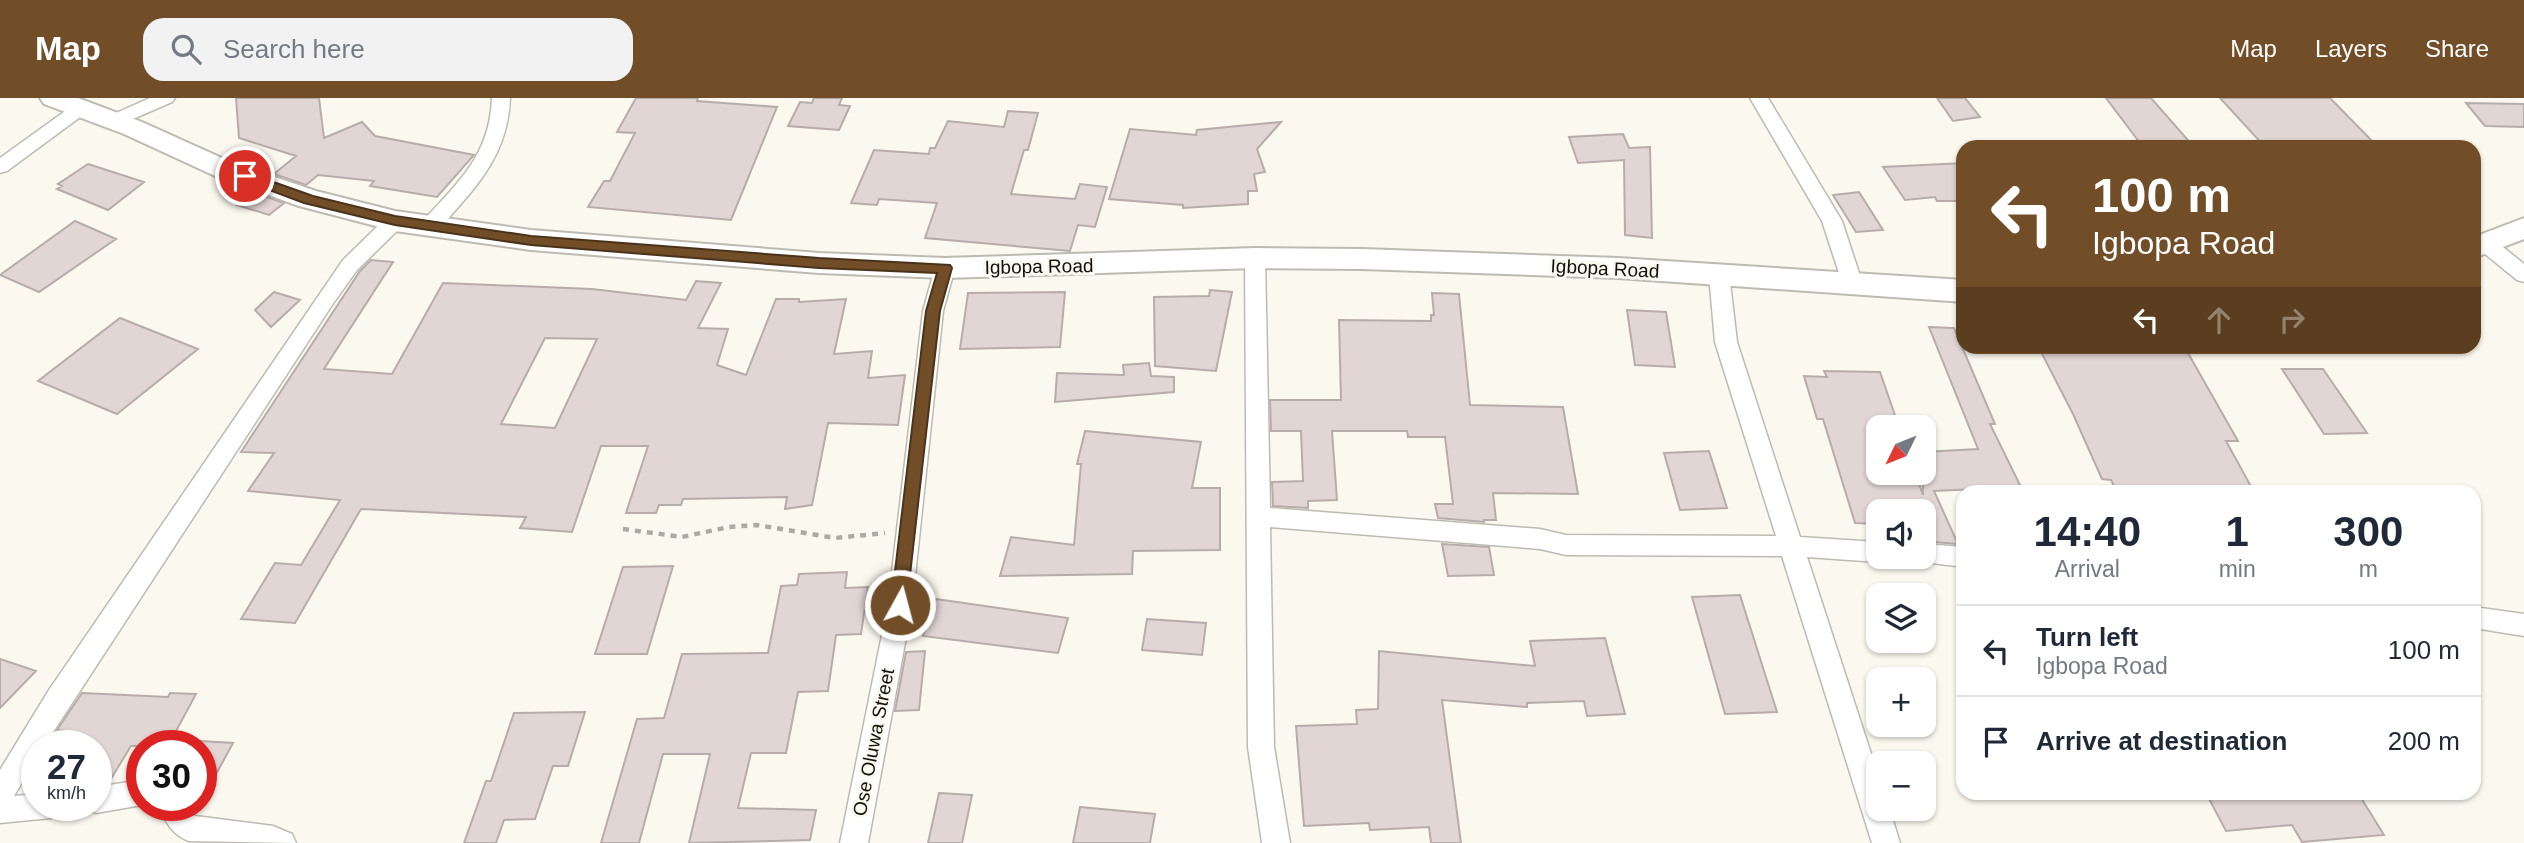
<!DOCTYPE html>
<meta charset="utf-8">
<style>
:root{--surface:#fff;--page:#f2f2f3;--text:#1f2937;--muted:#747a83;--line:#e0e1e3;--accent:#724e28}
body{margin:0;font-family:Arial,sans-serif;background:var(--page);color:var(--text);height:100vh;display:flex;flex-direction:column;font-size:26px;white-space:nowrap}
*{box-sizing:border-box;margin:0}
p{font-size:23px;color:var(--muted)}
.icon{flex:none;width:38px;height:38px;fill:none;stroke:currentColor;stroke-width:2;stroke-linecap:round;stroke-linejoin:round}
.map{position:relative;flex:1;overflow:hidden}
.drawer{position:absolute;left:1956px;top:387px;width:525px;height:315px;display:flex;flex-direction:column;background:var(--surface);border-radius:21px;box-shadow:0 2px 5px #0004}
.drawer>*{flex:none}
.guide{position:absolute;left:1956px;top:42px;width:525px;height:214px;border-radius:21px;box-shadow:0 2px 5px #0004;background:#724e28;color:#fff;overflow:hidden}
.needle{width:46px;rotate:227deg}
.fabs{position:absolute;left:1866px;top:317px;display:grid;gap:14px}
.fabs a{display:grid;place-items:center;width:70px;height:70px;border-radius:14px;background:var(--surface);box-shadow:0 2px 5px #0004;font-size:35px}
.speed{position:absolute;left:21px;top:632px;display:flex;gap:14px;font-size:35px;font-weight:700;text-align:center}
.speed>*{display:grid;place-content:center;width:91px;height:91px;border-radius:50%;background:var(--surface);box-shadow:0 2px 5px #0004;line-height:1}
.speed small{font-size:18px;font-weight:400}
.speed .limit{border:10px solid #d22;background:#fff;color:#111}
.pin{position:absolute;display:grid;place-items:center;width:60px;height:60px;color:#fff;margin:-30px;border:4px solid #fff;border-radius:50%;box-shadow:0 2px 7px #0007}
.me{position:absolute;width:77px;margin:-38px;rotate:7deg;stroke-linejoin:round;filter:drop-shadow(0 0 5px #0008)}
.turn{display:flex;align-items:center;gap:24px;height:147px;padding:0 21px;font-size:32px}
.turn .icon{width:91px;height:91px;stroke-width:2.5}
.turn b{display:block;font-size:49px;line-height:60px}
.lanes{display:flex;align-items:center;height:66px;padding:0 21px;background:#0003;justify-content:center;gap:35px;direction:ltr}
.lanes .off{opacity:.35}
.eta{display:flex;justify-content:space-evenly;align-items:center;height:119px;text-align:center}
.eta b{font-size:42px;font-weight:600;line-height:49px}
ul{padding:0;list-style:none}
li{display:flex;align-items:center;gap:21px;height:91px;padding:0 21px;border-top:2px solid var(--line)}
li div{flex:1}
li b{display:block;font-size:26px}
li em{font-style:normal}
header{display:flex;align-items:center;gap:42px;box-sizing:border-box;height:98px;padding:0 35px;background:var(--accent);color:#fff}
header strong{font-size:33px}
nav{display:flex;gap:38px;margin-inline-start:auto;font-size:24px}
.search{width:490px;height:63px;background:var(--page);display:flex;align-items:center;gap:18px;box-sizing:border-box;padding:0 24px;border-radius:21px;color:var(--muted);font-size:26px}
.map>svg:first-child{display:block}
.building{fill:#e2d6d5;stroke:#b8acab;stroke-width:2;fill-rule:evenodd}
.lines{fill:none;stroke-linecap:round;stroke-linejoin:round}
.street-casing{stroke:#bdbbb1;stroke-width:3}
.secondary-casing{stroke:#bdbbb1;stroke-width:4}
.path{stroke:#acaaa2;stroke-width:4.5;stroke-dasharray:6 6;stroke-linecap:butt}
.street{fill:#fff;fill-rule:evenodd}
.secondary{fill:#fff;fill-rule:evenodd}
.route{fill:#724e28;stroke:#4a331a;stroke-width:2}
.labels{text-anchor:middle;stroke-width:6;stroke-linejoin:round;paint-order:stroke}
.street-label{font-size:19px;fill:#11110d;stroke:#fbf9ef}
</style>
<header>
<strong>Map</strong>
<div class="search"><svg class="icon" aria-label="search" viewBox="0 0 24 24"><circle cx="10" cy="10" r="6"/><path d="M15 15l6 6"/></svg>Search here</div>
<nav><a>Map</a><a>Layers</a><a>Share</a></nav>
</header>
<div class="map">
<svg width="2524" height="745" viewBox="0 0 2524 745">
<rect width="100%" height="100%" fill="#fbf9ef"/>
<!-- building -->
<path class="building" d="M236 0H319L324 40 362 24 375 38 474 57 437 99 370 88 374 83 318 77 306 87 274 76 296 58 239 40Z
M636 0H698L697 3 777 9 731 122 588 109 604 83H610L635 35 617 34Z
M814 0H842L839 7 850 8 839 32 788 28 800 4 812 5Z
M1937 0H1965L1980 19 1953 23Z
M2106 0H2151L2194 49H2143Z
M2220 0H2330L2378 49H2265Z
M2466 5 2524 6V29L2485 28Z
M1008 13 1038 15 1028 52H1024L1011 96 1075 101 1080 86 1107 89 1095 129 1078 127 1070 153 925 140 937 105 879 101 877 107 851 105 874 52 929 56 930 50H935L948 23 1004 29Z
M1281 24 1257 51 1265 74 1254 76 1257 93H1248V106L1183 110V107L1109 101 1130 31 1196 37 1197 32Z
M1623 36 1629 50 1650 49 1652 140 1625 137 1624 62 1578 65 1569 39Z
M1964 65V103H1937L1935 99 1905 102 1883 69Z
M88 66 144 84 108 112 57 91 62 88 58 86Z
M253 94 284 105 269 117 237 107Z
M1859 94 1883 132 1856 134 1833 97Z
M75 123 116 141 39 194 0 177Z
M371 162 393 164 324 271 392 276 443 185 592 191 686 202 696 183 721 185 698 230 728 231 717 267 746 277 776 201H799V204L846 201 834 256 872 253 868 280 905 277 898 327 828 325 812 407 785 411 787 399 683 401 681 407H659L656 415H626L648 348H601L572 434 520 430 526 419 361 411 295 525 241 521 275 465 301 467 340 402 248 393 274 355 241 354 360 173ZM545 240 597 241 555 330 501 326Z
M1210 192 1232 194 1216 273 1155 268 1154 199 1209 198Z
M274 194 300 202 271 229 255 212Z
M1065 194 1060 249 960 251 968 195Z
M1432 195 1459 196 1470 307 1563 309 1578 396 1493 395 1496 422H1484V424L1438 420 1435 406H1453L1445 339H1408L1407 333H1332L1337 402 1308 403V410L1273 408 1272 384 1303 383 1301 333H1271L1270 302H1341L1339 222 1431 223V217H1434Z
M1627 212 1666 214 1675 269 1635 267Z
M120 220 198 251 117 316 38 283Z
M1929 229 1954 230 1995 326H1990L2021 389 1934 393 1958 446 1923 443V413H1878V426L1855 425 1823 321H1817L1804 278 1827 279 1824 273 1880 274 1899 329H1878V374H1915L1923 397V354L1978 351Z
M2038 248H2184L2238 343H2226L2254 394H2117L2111 382 2102 381 2073 316Z
M1149 265 1151 278 1174 279V294L1055 304 1057 275 1124 277 1123 267Z
M2282 271H2323L2367 335 2324 336Z
M1085 333 1201 344 1192 390H1220V452L1133 453 1132 476 1000 478 1011 439 1074 447 1081 366H1077Z
M1709 353 1727 410 1680 412 1664 355Z
M1442 446 1489 449 1494 477 1448 478Z
M673 468 647 556H595L623 469Z
M847 474 845 490 868 489 861 536 836 537 828 593 798 594 786 655H751L738 710 816 712 810 742 689 745 710 656H663L639 745H601L637 621 664 620 682 556 768 555 781 488 797 487 799 476Z
M1740 497 1777 614 1725 616 1692 499Z
M936 501 1068 520 1058 555 923 538Z
M1147 521 1206 525 1202 557 1142 552Z
M1605 540 1625 616 1587 618 1584 603 1527 605V609L1442 602 1461 745H1431L1429 729 1370 732 1369 725 1304 728 1296 628 1357 626 1356 612 1378 611 1379 553 1535 568 1530 543Z
M925 553 919 612 895 613 906 554Z
M0 561 36 573 0 610Z
M82 595 168 599 170 595 196 596 168 648H131L109 684 96 686V648H58L67 633 57 632Z
M585 614 568 668H553L535 721 504 722 496 745H464L486 683H491L514 615Z
M201 643 233 645 201 704Z
M939 695 972 697 962 745H928Z
M2206 695H2358L2384 737 2302 744 2292 727 2226 733Z
M1080 709 1155 716 1150 745H1073Z"/>
<g class="lines">
<defs>
<path id="street" d="M150 0H175L172 4 119 27 113 29 104 23 107 19Z
M492 0H510C508 59 474 91 437 133H423L420 128 423 123C459 83 490 57 492 0Z
M1750 0H1768L1842 123 1862 184 1859 189H1845L1842 184 1822 123Z
M81 4 87 6 90 10 87 14 7 73 0 75V60L75 6Z
M395 116 402 118 405 123 402 128 357 172 332 207 44 648H37V659L14 698 37 696V707H65L61 716 51 720 0 725V672L49 592 343 162 388 118Z
M2486 139 2493 141 2524 166V184L2517 182 2479 151 2476 146 2479 141Z
M1255 153 1262 155 1265 160 1270 410 1540 431 1566 437 1776 438 1715 244 1709 176 1712 171H1726L1729 176 1737 244 1800 439 1878 444V458H1888L1878 464 1807 459 1878 677V710H1889L1900 745H1872L1782 458 1566 457 1540 451 1270 429 1274 649 1290 745H1262L1248 649 1245 160 1248 155Z
M945 163 952 165 955 170 943 213 912 507 868 745H840L888 507 923 213 935 170 938 165Z
M1923 446 1964 449V469L1915 463 1912 458H1923Z
M2474 509 2524 516V538L2474 530Z
M142 682V707L96 715 86 711 85 707H96V689Z
M158 707H186L195 718 273 728 292 736 296 745 189 743C171 736 166 724 158 707Z"/>
<path id="secondary" d="M40 0H78L142 24 233 65 316 93 395 113 531 132 819 155 945 160 1255 150 1362 151 1618 160 1964 182V204L1618 180 1362 171 1255 170 945 180 819 175 531 152 395 133 299 108 213 77 124 36 44 6Z
M2524 120V141L2474 160V139Z"/>
</defs>
<!-- street casing -->
<use href="#street" class="street-casing"/>
<!-- secondary casing -->
<use href="#secondary" class="secondary-casing"/>
<!-- path -->
<path class="path" d="M623 431 682 439 729 429 757 427 835 440 885 435"/>
<!-- street -->
<use href="#street" class="street"/>
<!-- secondary -->
<use href="#secondary" class="secondary"/>
</g>
<!-- route -->
<path class="route" d="M245 74 313 98 395 118 531 138 819 160 950 167 952 170 940 213 906 512 900 514 894 512 891 507 926 213 937 175 819 170 531 147 395 127 304 105 240 81V75Z"/>
<g class="labels">
<!-- street labels -->
<g class="street-label">
<text transform="translate(1039 168) rotate(-1)" y="7">Igbopa Road</text>
<text transform="translate(1605 170) rotate(3)" y="7">Igbopa Road</text>
<text transform="translate(873 644) rotate(-79)" y="7">Ose Oluwa Street</text>
</g>
</g>
</svg>
<div class="fabs">
<a><svg class="needle" viewBox="-14 -14 28 28"><path d="M0-13l5 13h-10z" fill="#e53935"/><path d="M0 13l5-13h-10z" fill="#747a83"/></svg></a>
<a><svg class="icon" aria-label="sound" viewBox="0 0 24 24"><path d="M4 9h4l5-4v14l-5-4H4zM17 9q2 3 0 6"/></svg></a>
<a><svg class="icon" aria-label="layers" viewBox="0 0 24 24"><path d="M12 4l9 5-9 5-9-5zM3 14l9 5 9-5"/></svg></a>
<a>+</a>
<a>−</a>
</div>
<div class="speed"><div>27<small>km/h</small></div><div class="limit">30</div></div>
<div class="pin" style="left:245px;top:78px;background:#d93025"><svg class="icon" aria-label="arrive" viewBox="0 0 24 24"><path d="M6 21V4h12l-3 4 3 4H6"/></svg></div>
<svg class="me" style="left:900px;top:507px" viewBox="-20 -20 40 40"><circle r="17" fill="#724e28" stroke="#fff" stroke-width="3"/><path d="M0-11L8 9 0 5-8 9z" fill="#fff"/></svg>
<div class="guide">
<div class="turn"><svg class="icon" aria-label="left" viewBox="0 0 24 24"><path d="M17 20v-9H6M10 6l-5 5 5 5"/></svg><div><b>100 m</b>Igbopa Road</div></div>
<div class="lanes"><svg class="icon" aria-label="left" viewBox="0 0 24 24"><path d="M17 20v-9H6M10 6l-5 5 5 5"/></svg><svg class="icon off" aria-label="ahead" viewBox="0 0 24 24"><path d="M12 20V5M6 11l6-6 6 6"/></svg><svg class="icon off" aria-label="right" viewBox="0 0 24 24"><path d="M7 20v-9h11M14 6l5 5-5 5"/></svg></div>
</div>
<section class="drawer">
<div class="eta">
<div><b>14:40</b><p>Arrival</p></div>
<div><b>1</b><p>min</p></div>
<div><b>300</b><p>m</p></div>
</div>
<ul>
<li><svg class="icon" aria-label="left" viewBox="0 0 24 24"><path d="M17 20v-9H6M10 6l-5 5 5 5"/></svg><div><b>Turn left</b><p>Igbopa Road</p></div><em>100 m</em></li>
<li><svg class="icon" aria-label="arrive" viewBox="0 0 24 24"><path d="M6 21V4h12l-3 4 3 4H6"/></svg><div><b>Arrive at destination</b></div><em>200 m</em></li>
</ul>
</section>
</div>
